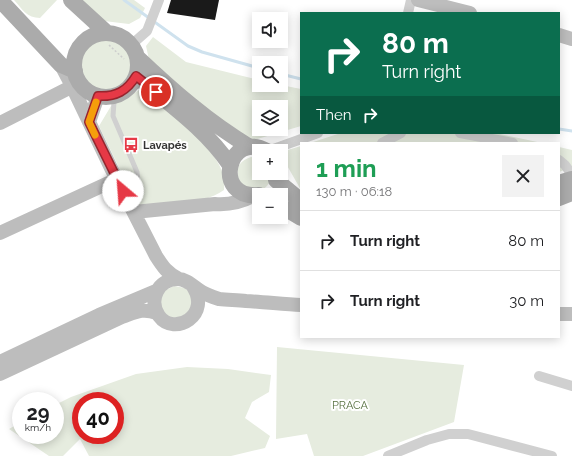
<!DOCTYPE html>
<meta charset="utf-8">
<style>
:root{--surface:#fff;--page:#f2f2f2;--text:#202124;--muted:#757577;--line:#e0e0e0}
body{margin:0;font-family:Raleway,sans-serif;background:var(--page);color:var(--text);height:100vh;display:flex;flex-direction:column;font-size:15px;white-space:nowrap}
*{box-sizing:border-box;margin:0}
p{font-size:13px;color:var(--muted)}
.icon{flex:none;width:22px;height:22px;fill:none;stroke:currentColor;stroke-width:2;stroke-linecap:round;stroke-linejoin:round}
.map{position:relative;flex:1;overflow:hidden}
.details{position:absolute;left:300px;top:142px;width:260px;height:196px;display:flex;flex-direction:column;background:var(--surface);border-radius:0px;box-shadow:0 2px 10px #0003}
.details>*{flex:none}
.banner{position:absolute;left:300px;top:12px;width:260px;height:122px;border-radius:0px;box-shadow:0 2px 10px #0003;background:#0b6e4f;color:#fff;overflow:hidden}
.buttons{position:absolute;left:252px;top:12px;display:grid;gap:8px}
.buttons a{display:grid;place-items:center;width:36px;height:36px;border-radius:0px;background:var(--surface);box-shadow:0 2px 10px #0003;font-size:20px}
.speed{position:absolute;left:12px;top:392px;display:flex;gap:8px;font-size:20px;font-weight:700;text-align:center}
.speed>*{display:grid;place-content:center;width:52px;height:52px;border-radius:50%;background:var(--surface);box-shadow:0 2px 10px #0003;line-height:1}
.speed small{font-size:10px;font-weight:400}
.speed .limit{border:6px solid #d22;background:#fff;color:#111}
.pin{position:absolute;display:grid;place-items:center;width:34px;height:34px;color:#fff;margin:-17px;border:2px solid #fff;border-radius:50%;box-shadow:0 1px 4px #0007}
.me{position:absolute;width:44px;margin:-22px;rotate:333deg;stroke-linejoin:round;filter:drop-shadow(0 0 3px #0008)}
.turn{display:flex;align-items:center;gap:14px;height:84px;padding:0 16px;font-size:18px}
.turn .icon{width:52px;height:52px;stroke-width:2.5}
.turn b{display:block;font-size:28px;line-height:34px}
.then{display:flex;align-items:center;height:38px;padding:0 16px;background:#0003;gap:8px;font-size:15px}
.round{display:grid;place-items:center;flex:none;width:42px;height:42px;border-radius:0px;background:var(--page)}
.summary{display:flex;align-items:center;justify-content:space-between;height:68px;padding:0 16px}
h1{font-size:24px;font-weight:700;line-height:30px;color:#1e9e55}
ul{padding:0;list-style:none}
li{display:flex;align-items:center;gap:12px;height:60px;padding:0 16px;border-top:1px solid var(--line)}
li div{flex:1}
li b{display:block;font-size:15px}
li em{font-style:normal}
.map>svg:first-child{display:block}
.green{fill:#e6ecdf;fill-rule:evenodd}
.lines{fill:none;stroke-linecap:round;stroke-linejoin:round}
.stream{stroke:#cfe2ee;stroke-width:3}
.building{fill:#1a1a1a}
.path{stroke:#cdcdcd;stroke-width:1.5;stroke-dasharray:2 2;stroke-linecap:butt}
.lane{stroke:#d0d0d0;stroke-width:5}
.street{stroke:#d0d0d0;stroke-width:10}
.secondary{stroke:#bdbdbd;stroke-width:14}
.primary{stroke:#ababab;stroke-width:16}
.route-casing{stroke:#96252e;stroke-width:10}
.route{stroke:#e63946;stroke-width:7}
.slow{stroke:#f59e0b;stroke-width:7}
.labels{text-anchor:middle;stroke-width:4;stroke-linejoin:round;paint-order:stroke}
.poi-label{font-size:11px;font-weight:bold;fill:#333;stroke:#fff;text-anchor:start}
.park-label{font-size:11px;fill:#56703f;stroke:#fff}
</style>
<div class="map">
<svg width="572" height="456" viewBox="0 0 572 456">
<rect width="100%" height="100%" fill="#fff"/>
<!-- green -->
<path class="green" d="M14 0H57L40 18C27 18 22 9 14 0Z
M82 0H134L145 8 140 18 129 24 104 21Z
M153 37 186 62 259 80V85H281L301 89V126L251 141 220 128 150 64 146 46ZM259 107H281V129H259Z
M79 64a27 27 0 1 1 54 0a27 27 0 1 1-54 0Z
M139 90 149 92C171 112 218 149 224 177 225 181 224 186 224 190 199 207 166 204 137 205L99 126 111 106Z
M341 133H495L542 143H310Z
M301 146V190L281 155V152Z
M559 147 572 150V167L559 172Z
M251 157 259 158V173H271C271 182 268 187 260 191L239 185C238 171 234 163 251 157Z
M174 286 185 288 193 296 190 312 176 319 166 315 160 306 161 296 164 291Z
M277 347 464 365 454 422 363 456H314L307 434 276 439Z
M187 367 228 369 271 375 269 392 252 402 245 418 270 436 265 448 231 456H89L80 439 63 456H49L9 429 21 422V435H55V405L71 397 136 374ZM81 401H115V435H81Z"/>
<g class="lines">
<!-- stream -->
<path class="stream" d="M124 0 188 46 202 52 259 68
M281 74 301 79
M559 129 572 131"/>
</g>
<!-- building -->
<path class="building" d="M171 0H219L215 20 167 13Z"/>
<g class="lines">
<!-- path -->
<path class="path" d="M109 45 124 59"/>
<!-- lane -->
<path class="lane" d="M118 94 114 102 113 116 137 172C139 185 137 190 131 201"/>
<!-- street -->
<path class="street" d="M408 13 411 0
M131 45 147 31 159 0
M460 133 513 143
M382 143 401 133
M268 151 318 133
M559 160 565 165 572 175
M539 376 572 386
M388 456 427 440 449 434H468L552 456"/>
<!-- secondary -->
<path class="secondary" d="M418 0 470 13
M559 35 572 39
M61 65 71 84 111 168 156 256C163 267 167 273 179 279
M89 122 98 96
M0 123 73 86 90 92
M134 212 215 204C229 205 240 203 253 196
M0 233 117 179
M192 285C213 315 174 337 159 316 148 300 158 279 178 279 187 279 194 287 202 292 207 295 213 297 219 299 228 300 237 300 246 301 264 302 283 304 301 305
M559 314H572
M0 362 99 315 156 291
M0 374 122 317C136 312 142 308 157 313"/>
<!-- primary -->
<path class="primary" d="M0 0 61 65 75 71
M71 0 107 33
M74 65a32 32 0 1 1 64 0a32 32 0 1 1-64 0Z
M137 57C172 90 208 122 250 147
M136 76C168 103 206 129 230 165
M276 180 301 201
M559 183 572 179
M259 195C212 200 227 129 267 151
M559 198 572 193
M281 206 301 218"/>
</g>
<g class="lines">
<defs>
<path id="route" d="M123 191 89 122 98 96C116 97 127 91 136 76L156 92"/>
</defs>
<!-- route casing -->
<use href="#route" class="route-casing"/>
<!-- route -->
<use href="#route" class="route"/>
<!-- slow -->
<path class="slow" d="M95 135 89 122 96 102"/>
</g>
<!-- icons -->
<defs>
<symbol id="bus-bare" viewBox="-9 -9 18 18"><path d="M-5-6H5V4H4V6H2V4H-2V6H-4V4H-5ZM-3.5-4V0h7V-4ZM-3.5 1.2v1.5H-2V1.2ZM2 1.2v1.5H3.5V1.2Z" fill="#e63946" stroke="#fff" stroke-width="2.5" paint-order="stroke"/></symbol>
</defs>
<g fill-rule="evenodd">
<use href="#bus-bare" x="120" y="134" width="22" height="22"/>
</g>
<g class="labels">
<!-- poi labels -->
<g class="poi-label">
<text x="143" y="149">Lavapés</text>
</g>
<!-- park labels -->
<g class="park-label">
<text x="350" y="409">PRACA</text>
</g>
</g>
</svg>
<div class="buttons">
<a><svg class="icon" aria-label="sound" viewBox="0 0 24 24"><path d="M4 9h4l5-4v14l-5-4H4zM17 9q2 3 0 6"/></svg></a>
<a><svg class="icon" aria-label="search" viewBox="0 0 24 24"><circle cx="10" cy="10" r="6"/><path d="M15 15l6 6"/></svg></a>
<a><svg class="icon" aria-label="layers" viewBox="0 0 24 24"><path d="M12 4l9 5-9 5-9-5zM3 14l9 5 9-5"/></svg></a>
<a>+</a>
<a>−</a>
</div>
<div class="speed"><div>29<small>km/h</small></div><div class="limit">40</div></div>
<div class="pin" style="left:156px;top:92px;background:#d93025"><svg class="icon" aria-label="arrive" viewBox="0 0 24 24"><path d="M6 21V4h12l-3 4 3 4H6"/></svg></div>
<svg class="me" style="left:123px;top:191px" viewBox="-20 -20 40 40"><circle r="19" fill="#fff"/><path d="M0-13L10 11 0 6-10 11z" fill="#e63946"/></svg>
<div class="banner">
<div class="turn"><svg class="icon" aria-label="right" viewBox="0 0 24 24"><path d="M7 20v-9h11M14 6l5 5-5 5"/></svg><div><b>80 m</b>Turn right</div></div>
<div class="then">Then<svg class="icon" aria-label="right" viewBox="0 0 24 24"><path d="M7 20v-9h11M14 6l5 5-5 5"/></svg></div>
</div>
<section class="details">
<div class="summary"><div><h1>1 min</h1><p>130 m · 06:18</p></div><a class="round"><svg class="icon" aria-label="close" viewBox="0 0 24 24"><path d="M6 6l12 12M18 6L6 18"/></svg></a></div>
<ul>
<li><svg class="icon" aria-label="right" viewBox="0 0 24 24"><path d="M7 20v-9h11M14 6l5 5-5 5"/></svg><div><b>Turn right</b></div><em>80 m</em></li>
<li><svg class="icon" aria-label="right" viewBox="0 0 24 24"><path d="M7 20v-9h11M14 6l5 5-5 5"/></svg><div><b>Turn right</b></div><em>30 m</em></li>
</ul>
</section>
</div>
